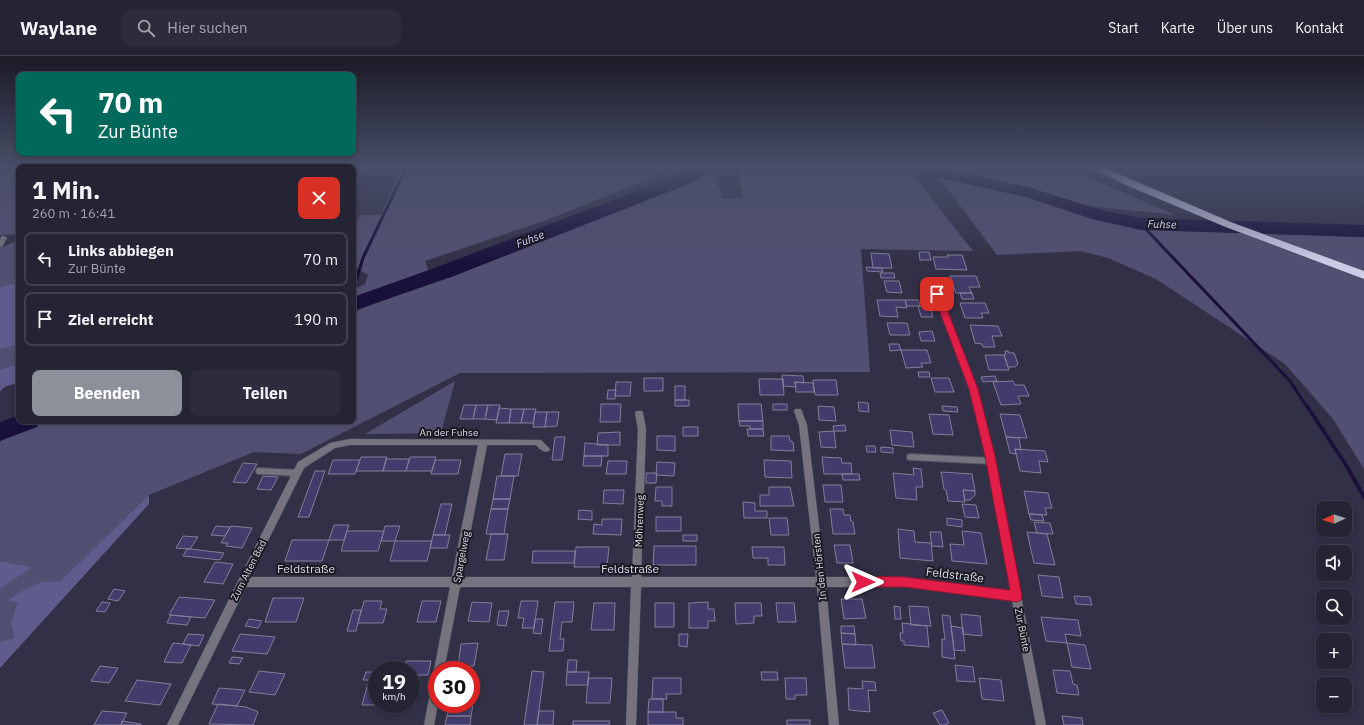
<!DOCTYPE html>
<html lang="de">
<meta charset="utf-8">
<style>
:root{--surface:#252434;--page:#2d2c3c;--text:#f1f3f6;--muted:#a3a4ac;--line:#42414f;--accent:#8c9099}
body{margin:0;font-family:"IBM Plex Sans",sans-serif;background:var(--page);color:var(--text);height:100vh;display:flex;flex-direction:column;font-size:15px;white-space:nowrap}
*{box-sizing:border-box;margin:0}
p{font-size:13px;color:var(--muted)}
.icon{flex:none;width:22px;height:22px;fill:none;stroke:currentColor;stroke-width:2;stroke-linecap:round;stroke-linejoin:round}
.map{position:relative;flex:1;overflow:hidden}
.details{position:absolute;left:16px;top:108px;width:340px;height:260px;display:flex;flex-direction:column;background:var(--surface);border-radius:8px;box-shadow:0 2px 6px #0003,0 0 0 1px var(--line)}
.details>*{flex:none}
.banner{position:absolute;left:16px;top:16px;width:340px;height:84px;border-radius:8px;box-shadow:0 2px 6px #0003,0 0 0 1px var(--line);background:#00695c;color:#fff;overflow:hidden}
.needle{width:26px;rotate:266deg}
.fabs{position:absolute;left:1316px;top:445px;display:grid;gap:8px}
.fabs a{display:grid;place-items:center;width:36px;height:36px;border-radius:8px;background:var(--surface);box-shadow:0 2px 6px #0003,0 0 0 1px var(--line);font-size:20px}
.speed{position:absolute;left:368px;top:605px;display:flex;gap:8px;font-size:20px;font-weight:700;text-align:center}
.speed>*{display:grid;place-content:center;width:52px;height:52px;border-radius:50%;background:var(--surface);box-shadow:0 2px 6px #0003,0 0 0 1px var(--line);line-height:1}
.speed small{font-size:10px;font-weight:400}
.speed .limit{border:6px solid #d22;background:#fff;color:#111}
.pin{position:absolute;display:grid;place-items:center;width:34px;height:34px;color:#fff;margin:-17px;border-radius:8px;box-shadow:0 2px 6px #0006}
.me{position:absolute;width:44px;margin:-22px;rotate:90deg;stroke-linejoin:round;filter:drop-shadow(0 0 3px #0008)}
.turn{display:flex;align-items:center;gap:14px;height:84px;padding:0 16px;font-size:18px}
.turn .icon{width:52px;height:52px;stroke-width:2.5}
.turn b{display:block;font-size:28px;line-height:34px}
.round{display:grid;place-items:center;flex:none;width:42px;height:42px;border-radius:8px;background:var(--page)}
.summary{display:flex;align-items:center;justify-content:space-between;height:68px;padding:0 16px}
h1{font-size:24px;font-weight:700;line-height:30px}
.primary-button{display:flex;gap:8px;margin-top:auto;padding:8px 16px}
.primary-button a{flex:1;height:46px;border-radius:8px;background:var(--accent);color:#fff;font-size:16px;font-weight:700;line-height:46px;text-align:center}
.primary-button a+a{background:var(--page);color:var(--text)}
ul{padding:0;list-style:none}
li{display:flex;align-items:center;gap:12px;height:54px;margin:0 8px 6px;padding:0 8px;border:2px solid var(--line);border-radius:8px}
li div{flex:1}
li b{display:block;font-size:15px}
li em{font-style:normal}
header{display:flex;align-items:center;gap:24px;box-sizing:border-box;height:56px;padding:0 20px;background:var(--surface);border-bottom:1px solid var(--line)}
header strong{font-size:19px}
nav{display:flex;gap:22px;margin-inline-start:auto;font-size:14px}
.search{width:280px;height:36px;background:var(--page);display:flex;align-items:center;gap:10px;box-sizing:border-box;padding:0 14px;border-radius:8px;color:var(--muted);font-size:15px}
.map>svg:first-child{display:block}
.green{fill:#525072}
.forest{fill:#5f5b8d}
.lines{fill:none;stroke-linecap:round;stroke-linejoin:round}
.stream-far1{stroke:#19113c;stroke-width:3}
.stream{stroke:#19113c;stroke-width:4}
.river{fill:#19113c;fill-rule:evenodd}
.building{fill:#413c6b;stroke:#808099}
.lane-casing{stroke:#4f4f63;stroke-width:8}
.street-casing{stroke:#4f4f63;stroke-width:1}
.highway-casing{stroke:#4f4f63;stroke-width:1}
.lane{stroke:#74737e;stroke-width:6}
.street{fill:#74737e;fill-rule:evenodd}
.highway{fill:#cccce7;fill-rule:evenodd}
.route{fill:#e11d48;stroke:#92132f}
.labels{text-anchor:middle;stroke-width:4;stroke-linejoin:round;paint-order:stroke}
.street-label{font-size:10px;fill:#dadae7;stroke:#1a1a23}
.water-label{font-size:11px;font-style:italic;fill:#d1cfff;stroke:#1a1a23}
.near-street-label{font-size:12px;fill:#dadae7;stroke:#1a1a23}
</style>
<header>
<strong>Waylane</strong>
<div class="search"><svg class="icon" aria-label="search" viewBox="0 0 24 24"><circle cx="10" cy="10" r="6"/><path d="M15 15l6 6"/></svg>Hier suchen</div>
<nav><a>Start</a><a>Karte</a><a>Über uns</a><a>Kontakt</a></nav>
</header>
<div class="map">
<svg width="1364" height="669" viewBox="0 0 1364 669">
<rect width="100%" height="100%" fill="#313046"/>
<!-- green -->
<path class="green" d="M0 112H19V178L0 179Z
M400 112H675L547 164 425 205 429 216 353 243V234L365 228 368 219 353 210V169L361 159H381Z
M738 112H894L911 116 973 195 861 193 870 316 460 317 301 398 254 396 149 439 60 525 41 526 8 545H17L11 567 14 582 0 585V533L33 511 0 505V386L2 384 48 365H353V256L655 140 713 114 723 143 743 141Z
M941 112H1067L1175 159 1089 150 1048 138Z
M937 119 1018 137 1110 167 1176 175 1364 181V413L1333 363 1285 308 1156 223 1108 202 1081 195 997 199Z
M19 184V226L0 231V192Z
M14 290 19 291V307L0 314V293Z
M455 325 441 377 365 378Z"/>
<!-- forest -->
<path class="forest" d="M19 226V291L14 290 0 293V231Z
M19 307V328C12 328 4 329 0 336V314Z
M149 439V448L0 612V585L14 582 11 567 17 546 7 545 18 537 41 526 60 525Z
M0 505 33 511 0 533Z"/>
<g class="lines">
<!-- stream-far1 -->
<path class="stream-far1" d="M1141 168 1290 325 1307 351
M353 234 363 202 406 112"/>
<!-- stream -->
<path class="stream" d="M1307 350 1346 409 1364 441"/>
<!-- river -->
<path class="river" d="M692 112H713L711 116 691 127 454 220 353 255V241L440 210 679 119Z
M911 112H943L1031 132 1101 154 1141 162 1364 169V181L1141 174 1092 163 1026 141 913 116Z
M19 359V365H40L37 371 0 385V366Z"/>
</g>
<!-- building -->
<path class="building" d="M919 196H929L931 204H920Z
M871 197 889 198 892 212H873Z
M947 199H962L967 214 936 213 933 201H948Z
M866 211 882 212 883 216 867 215Z
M880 217H894L895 222H881Z
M950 220H976L980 231H969L972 237H956Z
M884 225H899L902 237 887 236Z
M960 237H972L974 243H962Z
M877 244H905L907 252 896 251 898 261 880 260Z
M905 244H918L920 250H907Z
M960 247H985L989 257H981L983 262H965Z
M918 250H930L933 261H921Z
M887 267H907L910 279H890Z
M970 269 998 270 1002 280H992L995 291H983L982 288 975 287Z
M932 275 935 285H921L919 276Z
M889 288H899L901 294 890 295Z
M901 294H927L931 307H921L923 311 906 312Z
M1005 295H1008L1009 297H1014L1018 308 1015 311H1008L1004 299 1006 298Z
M985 299H1004L1009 314H989Z
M918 316H929L930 321H919Z
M782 319 803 320 804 327 795 326 796 331 783 330Z
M995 320 997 325 983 326 981 321Z
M644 322H663V335H644Z
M931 322H949L954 336H935Z
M759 323H783L784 339H760Z
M813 324H836L838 339H815Z
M1013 325 1015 329H1024L1029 340H1018L1021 348 1001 349 993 326Z
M616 326H631L630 340H615Z
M795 326 813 327 814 336H796Z
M675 330H685V344H675Z
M608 334H616L615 343H607Z
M675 344H689V350H675Z
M858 346 868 347 869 356 859 355Z
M601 348H621L620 366H600Z
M738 348H761L763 365H739Z
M773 348H787V354H773Z
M464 349H476L473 363H460Z
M476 349H488L485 363H473Z
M488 349H500L497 364 485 363Z
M818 350 834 351 836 365 819 364Z
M942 350 957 351 958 356 943 355Z
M499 352 511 353 509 367H496Z
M511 353H524L521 367H509Z
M524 353H536L533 367H521Z
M535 356H547L545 371H533Z
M547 356H559L557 370 545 371Z
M929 358 949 359 953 379 933 378Z
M1000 358 1020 359 1027 382 1006 381Z
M739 365H763V373H750V370H740Z
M845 369 846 375H834L833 370Z
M683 371H698V380H683Z
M747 373H763L764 380H748Z
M890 374 912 376 914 391 892 389Z
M834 375 836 392 821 391 819 376Z
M620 376V389H597L598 377Z
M657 380H675V395L657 394Z
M771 380H789L790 385 793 386 794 395 771 394Z
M555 381H565L562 404H552Z
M1006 381 1019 382 1021 394 1015 393 1016 398 1010 397Z
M585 387 608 389V400H584Z
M866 390H875L876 396H867Z
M881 391 893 392V397L881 396Z
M1015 393 1045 395 1048 406 1039 405 1041 417 1020 415Z
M505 398H522L518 420H501Z
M584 400H602L601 410H583Z
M361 401H387L383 415H356Z
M410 401H436L432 415H406Z
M822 401 841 402 842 407H851L852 418H824Z
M386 403H409L406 415H383Z
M333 404H360L355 418H328Z
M435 404H461L458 418H431Z
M764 404 791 405 792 422 765 421Z
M608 405H627L626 418H606Z
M657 406 675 407 674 420 656 419Z
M243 407 257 408 246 427 233 426Z
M913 412 921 413 923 431H916L917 444 896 442 893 417 914 419Z
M315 415H325L309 461H298Z
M941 416 972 418 975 435 963 434 965 446 948 445 946 434 944 433Z
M646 417H657L656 427H646Z
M842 418H859L860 424H843Z
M263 420 278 421 271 434 257 433Z
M497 420H514L510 443H493Z
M823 429H841L843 446H825Z
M656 431H672V450H662V445H655Z
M769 431H790L794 450H760V439H769Z
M604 434H624L623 448 603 447Z
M963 434 975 435V439L970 444H965Z
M1024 435 1048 437 1052 452H1045L1047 459 1029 458Z
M493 443H510L508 453H491Z
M743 446 755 447V455H767V462H744Z
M441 448H452L445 479H433Z
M962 448 976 449 979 462 965 461Z
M491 453H508L504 478H486Z
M830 453H843L844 459H850L851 465 853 466 855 478H833Z
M579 454 592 455V464L578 463Z
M1029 458 1042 459 1044 465 1031 464Z
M656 461H681V475H656Z
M769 462H787L789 479H771Z
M947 462 962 464V471L947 469Z
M602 463H622L621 479 593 478 594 468 602 469Z
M1034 466 1050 467 1053 478 1037 477Z
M334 469H349L344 484H329Z
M216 470 230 471 225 480 211 479Z
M231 470 252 472 242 492 226 490 228 487H221Z
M385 470H400L395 485H381Z
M898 473 914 475 915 486 931 487 933 505 900 502Z
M347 475H384L378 495H341Z
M962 475 981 477 987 508 952 505 950 488 964 489Z
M930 476H941L943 491 932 490Z
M1027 476 1047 478 1055 509 1034 507Z
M491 478H508L504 504H486Z
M433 479H450L447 492H430Z
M683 479H697V485H683Z
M183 480 198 481 190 493 176 492Z
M292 484H329L322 505H285Z
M395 485H432L427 505H390Z
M834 489H850L853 507H837Z
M654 490H696V509H653Z
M576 491H609L607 511H574Z
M752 491H784L785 509H768V502H753Z
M187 493H190L224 497 220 504 183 500Z
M533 495H575L574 507H532Z
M215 506 233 508 223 528 204 526Z
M1038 519 1059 521 1063 542 1042 540Z
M114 533 125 535 118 545 108 543Z
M1074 540 1090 541 1092 549 1076 548Z
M179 541 215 544 205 562 169 559Z
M273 542H304L296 566H265Z
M841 543H862L866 562 844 563Z
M364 545H382L380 553H387L383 567H358Z
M422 545H441L436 566H417Z
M521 545H538L534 572H522L524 562H518Z
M102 546 110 547 105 556 96 555Z
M472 546 492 547 489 566 468 565Z
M555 546H574L572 566H562L560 583H564L563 595H549Z
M708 546V553H714L715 565H708V572H689V547Z
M594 547H615L614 574H591Z
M655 547H674V571H655Z
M735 547H761L762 560H754V567L736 568Z
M776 547H794L796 566H778Z
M894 550 900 551 901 563H895Z
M909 550 928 551 931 570 911 569Z
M353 554H361L356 575H347Z
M499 555H509L506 570 497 569Z
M961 558 980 560 982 580 963 578Z
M171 559 191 561 187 569 167 567Z
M942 559 950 560 955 603 942 601V583L945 584Z
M1041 561 1078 564 1081 580 1065 578 1067 587 1046 585Z
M249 563 262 565 258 572 245 570Z
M535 563H543L541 578 533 577Z
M902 567 927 570 929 591 904 589V585H901L900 577H903Z
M841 570H854L855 578 841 577Z
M951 570 963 572 965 595 954 594Z
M841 577 855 578 856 589 842 588Z
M188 578 204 579 199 590 183 588Z
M240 578 275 581 267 598 232 595Z
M679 578H688L687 591 679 590Z
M173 587 191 589 182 607 164 606Z
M478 587 474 610H458L461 588Z
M1067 587 1085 589 1091 613 1072 611Z
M842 588 872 589 875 612H845Z
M232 601 243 602 239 608 229 607Z
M568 604H577L576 616H567Z
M406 605H431L428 619H411V614H404Z
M955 609 973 611 975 626 957 625Z
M100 610 118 612 109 627 91 625Z
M1053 614 1070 615 1073 628 1077 629 1079 639 1057 637Z
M259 615 285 618 275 639 249 636Z
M532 615 544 616 537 669H524Z
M366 616H377V624H363Z
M567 616H589L588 629H566Z
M761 616H777L778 624H762Z
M588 622H612L610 647H586Z
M653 622H681V638H666L667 643H652Z
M785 622H806L807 639H795V643H786Z
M979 622 1001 624 1004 645 982 643Z
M137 624 171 628 160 649 125 645Z
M862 625 875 626 876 635 868 634 870 656 849 654 848 632 863 633Z
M471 626H477L474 643H471Z
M368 627H377V649H362Z
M219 632 245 634 237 650 212 648Z
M471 643H474L471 660H447L449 648H471Z
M649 643H663V656H648Z
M218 648 246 651 258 656 253 669 209 668Z
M942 654 949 667 945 669H940L933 657Z
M102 655 127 657 121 669H94Z
M539 655H554L553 669H537Z
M648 656H676V662H683V669H648Z
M447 660H471L470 669H445Z
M1062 660 1082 662 1083 669H1064Z
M787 664H810V669H787Z
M122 665 141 668V669H121Z
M573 665H610L609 669H573Z"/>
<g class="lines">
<defs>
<path id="lane" d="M910 401 991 405
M259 415 297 417"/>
<path id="street" d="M2 180H4L7 182 2 191H0V183Z
M923 228H929L941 239 977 333 994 400 1046 669H1036L1012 544 905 531H826L839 669H829L817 531H641L636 669H626L631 531H460L444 614H437V618L434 614 450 531H246L178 669H167L239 523 298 406 330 387 350 383 541 384 550 393 549 395C543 397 540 393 536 389H487L462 521H632L638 373 635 357 636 355H642L643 357 646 373 641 521H816L799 369 794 355 795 353H801L807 369 825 521H905L1011 535 986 400 969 333 934 240 923 232 922 230ZM350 389H478L452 521H250L304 412 335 392Z
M437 622V648H438L434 669H424L432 627 433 623Z"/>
<path id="highway" d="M1093 112H1105L1233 167 1364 215V223L1226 171 1126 129Z"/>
</defs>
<!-- lane casing -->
<use href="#lane" class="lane-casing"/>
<!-- street casing -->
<use href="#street" class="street-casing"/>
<!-- highway casing -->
<use href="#highway" class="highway-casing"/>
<!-- lane -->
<use href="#lane" class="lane"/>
<!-- street -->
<use href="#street" class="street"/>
<!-- highway -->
<use href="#highway" class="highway"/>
</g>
<!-- sky -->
<linearGradient id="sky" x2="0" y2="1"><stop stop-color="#1b1a26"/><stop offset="0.54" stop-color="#484e68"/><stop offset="1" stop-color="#484e68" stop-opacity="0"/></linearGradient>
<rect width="1364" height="206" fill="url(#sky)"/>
<!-- route -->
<path class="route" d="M934 236H937L941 238 978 333 995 400 1022 540 1021 544 1017 546 905 531H863L859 529 857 526 859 522 863 520 905 521 1010 534 985 400 969 333 933 238Z"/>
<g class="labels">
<!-- street labels -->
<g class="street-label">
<text x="449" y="380">An der Fuhse</text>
<text transform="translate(639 465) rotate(-88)" y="4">Möhrenweg</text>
<text transform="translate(461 501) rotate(-79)" y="4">Spargelweg</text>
<text transform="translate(819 511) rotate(-96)" y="4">In den Hörsten</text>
<text transform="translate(248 514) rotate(-63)" y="4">Zum Alten Bad</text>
<text transform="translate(1023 574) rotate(79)" y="4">Zur Bünte</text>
</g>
<!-- water labels -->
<g class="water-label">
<text transform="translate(1162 168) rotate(2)" y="4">Fuhse</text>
<text transform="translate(530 183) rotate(-21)" y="4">Fuhse</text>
</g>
<!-- near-street labels -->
<g class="near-street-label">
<text x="306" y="517">Feldstraße</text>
<text x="630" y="517">Feldstraße</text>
<text transform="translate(955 519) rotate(7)" y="4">Feldstraße</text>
</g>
</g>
</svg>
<div class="fabs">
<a><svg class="needle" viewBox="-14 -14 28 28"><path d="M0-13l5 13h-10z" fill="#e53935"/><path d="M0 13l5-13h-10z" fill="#a3a4ac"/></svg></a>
<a><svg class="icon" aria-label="sound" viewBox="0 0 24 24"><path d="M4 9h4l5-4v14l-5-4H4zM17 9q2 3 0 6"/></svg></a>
<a><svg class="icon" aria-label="search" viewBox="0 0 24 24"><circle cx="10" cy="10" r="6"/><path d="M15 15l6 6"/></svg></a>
<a>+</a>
<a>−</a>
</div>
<div class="speed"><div>19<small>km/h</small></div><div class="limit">30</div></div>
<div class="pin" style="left:937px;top:238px;background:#d93025"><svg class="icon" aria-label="arrive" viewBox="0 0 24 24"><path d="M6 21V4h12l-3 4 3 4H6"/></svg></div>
<svg class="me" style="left:863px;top:526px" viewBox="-20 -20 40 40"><path d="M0-17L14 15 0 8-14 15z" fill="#e11d48" stroke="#fff" stroke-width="4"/></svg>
<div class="banner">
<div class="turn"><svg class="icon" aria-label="left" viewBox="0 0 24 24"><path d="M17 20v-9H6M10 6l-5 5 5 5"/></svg><div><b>70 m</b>Zur Bünte</div></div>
</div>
<section class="details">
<div class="summary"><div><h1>1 Min.</h1><p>260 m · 16:41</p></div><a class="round" style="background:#d93025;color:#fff"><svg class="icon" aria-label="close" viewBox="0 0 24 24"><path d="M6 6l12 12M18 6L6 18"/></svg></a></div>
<ul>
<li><svg class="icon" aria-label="left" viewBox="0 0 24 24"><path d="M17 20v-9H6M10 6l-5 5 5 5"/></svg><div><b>Links abbiegen</b><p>Zur Bünte</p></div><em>70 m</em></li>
<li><svg class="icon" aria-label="arrive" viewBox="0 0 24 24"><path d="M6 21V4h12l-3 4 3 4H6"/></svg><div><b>Ziel erreicht</b></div><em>190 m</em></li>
</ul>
<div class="primary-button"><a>Beenden</a><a>Teilen</a></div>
</section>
</div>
